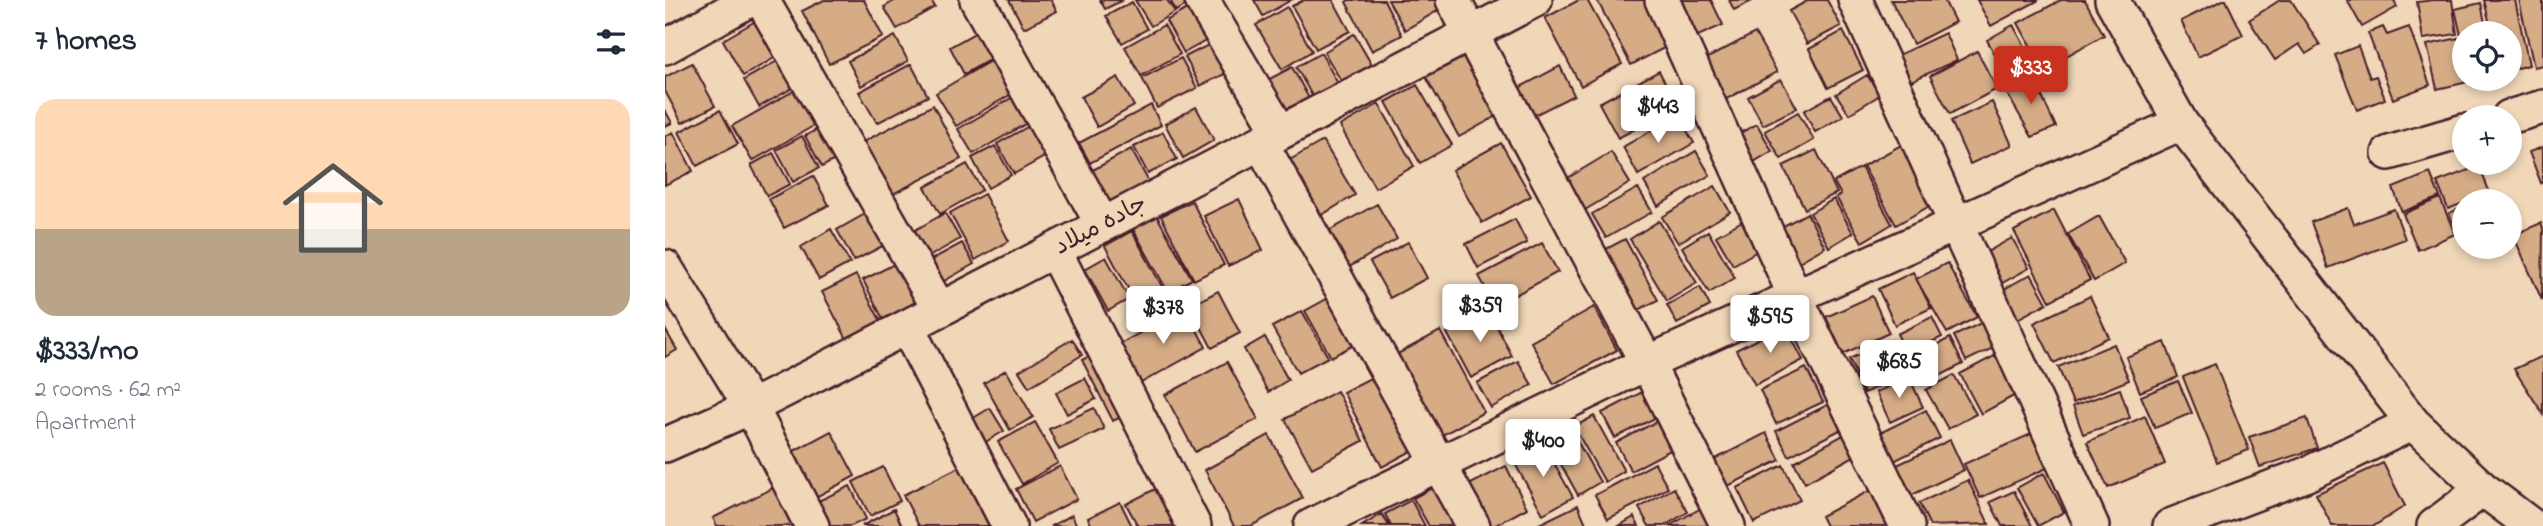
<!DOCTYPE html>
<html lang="en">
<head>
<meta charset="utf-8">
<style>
	body { margin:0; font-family:"Indie Flower","Playpen Sans Arabic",sans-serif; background:#f2f2f3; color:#1f2937; height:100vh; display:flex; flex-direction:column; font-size:26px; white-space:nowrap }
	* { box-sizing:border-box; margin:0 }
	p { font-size:23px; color:#747a83 }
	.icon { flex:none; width:38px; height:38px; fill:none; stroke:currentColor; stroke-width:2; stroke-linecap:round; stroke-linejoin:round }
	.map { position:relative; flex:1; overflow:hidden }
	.side { display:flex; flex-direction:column; background:#fff; width:665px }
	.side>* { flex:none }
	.buttons { position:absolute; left:1787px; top:21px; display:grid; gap:14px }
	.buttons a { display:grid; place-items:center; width:70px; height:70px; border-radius:50%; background:#fff; box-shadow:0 4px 10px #0003; font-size:35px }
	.price { position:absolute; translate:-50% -60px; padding:0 16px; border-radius:7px; background:#fff; color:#222; font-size:23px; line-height:46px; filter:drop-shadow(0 2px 4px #0008) }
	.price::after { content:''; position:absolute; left:50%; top:42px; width:21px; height:16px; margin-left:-10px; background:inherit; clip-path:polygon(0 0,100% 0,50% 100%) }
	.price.active { background:#c8321e; color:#fff }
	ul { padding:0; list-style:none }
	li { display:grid; align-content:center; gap:14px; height:371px; padding:0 35px }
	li+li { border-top:2px solid #e0e1e3 }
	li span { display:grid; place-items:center; height:217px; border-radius:21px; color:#555 }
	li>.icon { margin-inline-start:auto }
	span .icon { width:126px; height:126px; fill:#fffc; stroke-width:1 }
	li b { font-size:30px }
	h2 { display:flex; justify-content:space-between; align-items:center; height:84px; padding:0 35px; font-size:30px }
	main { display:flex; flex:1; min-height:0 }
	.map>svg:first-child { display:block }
	.building { fill:#d5ac86; stroke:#4a1f2b; stroke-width:2 }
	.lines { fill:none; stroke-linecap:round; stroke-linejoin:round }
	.minor-casing { stroke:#4a1f2b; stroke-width:38 }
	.minor { stroke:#f0d7b8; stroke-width:33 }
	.labels { text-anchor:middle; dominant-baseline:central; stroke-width:6; stroke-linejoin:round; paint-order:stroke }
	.street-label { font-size:24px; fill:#4a1f2b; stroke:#f0d7b8 }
</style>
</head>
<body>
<main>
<section class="side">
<h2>7 homes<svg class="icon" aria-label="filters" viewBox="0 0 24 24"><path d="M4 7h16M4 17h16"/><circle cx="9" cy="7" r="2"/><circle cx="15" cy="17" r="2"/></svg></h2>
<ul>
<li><span style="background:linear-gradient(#ffd9b3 60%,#b9a48a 0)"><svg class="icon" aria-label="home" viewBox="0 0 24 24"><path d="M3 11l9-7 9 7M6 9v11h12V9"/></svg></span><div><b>$333/mo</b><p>2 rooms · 62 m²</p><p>Apartment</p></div></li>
</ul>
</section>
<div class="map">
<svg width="1878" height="526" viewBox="0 0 1878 526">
	<rect width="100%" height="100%" fill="#f0d7b8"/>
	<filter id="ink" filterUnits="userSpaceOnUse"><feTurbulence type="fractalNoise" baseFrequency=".0143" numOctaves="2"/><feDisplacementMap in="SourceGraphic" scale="14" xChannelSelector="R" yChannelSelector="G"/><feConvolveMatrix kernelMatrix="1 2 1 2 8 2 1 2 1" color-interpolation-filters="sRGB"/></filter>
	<g filter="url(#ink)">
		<path class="building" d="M159,0H199L218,37L164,64L137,11Z
			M231,0H266L270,7L232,29L219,7Z
			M344,0H386L392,11L359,28Z
			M435,0H458L440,9Z
			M470,0H502L510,12L486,26Z
			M505,0H529V1L511,11Z
			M589,0H626L598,16Z
			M639,0H668L685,31L651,49L627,6Z
			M684,0H719L737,35L707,51L681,2Z
			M723,0H773L777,8L740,30Z
			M914,0H922L957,64L916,86L880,18Z
			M932,0H979L1003,46L966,65Z
			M1008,0H1046L1058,25L1026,39Z
			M1064,0H1089L1069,10Z
			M1144,0H1162L1176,26L1142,44L1124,11Z
			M1226,0H1279L1290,22L1248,44Z
			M1312,0H1374L1326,26Z
			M1396,0H1420L1439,35L1378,69L1353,23Z
			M1558,0H1561L1578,35L1533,57L1516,21Z
			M1615,0H1626L1655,45L1641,54L1634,44L1610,60L1584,20Z
			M1682,0H1729L1732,7L1697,27Z
			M1768,0H1787L1792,34L1758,39L1752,2Z
			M1819,0H1850L1864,65L1844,70V33H1827Z
			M1854,0H1878V65L1869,67Z
			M467,2L482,29L457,43L441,16Z
			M1816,3L1822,33H1799V49L1790,9Z
			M526,7L544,39L519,53L501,21Z
			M622,7L647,51L617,69L591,25Z
			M99,16L120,52L78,76L58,40Z
			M499,25L515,54L476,76L460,47Z
			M1348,25L1371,66L1345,81L1322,40Z
			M1718,27L1722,35L1744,27L1765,85L1728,99L1703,33Z
			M317,29L331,56L299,74L285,47Z
			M1178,31L1198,70L1163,88L1144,49Z
			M1090,33L1112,72L1056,102L1035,62Z
			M1280,33L1292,60L1242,83L1229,57Z
			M689,34L708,67L678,84L659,52Z
			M230,36L243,61L196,86L183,61Z
			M1793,38L1799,64V79H1802L1803,82L1772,89L1762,45Z
			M547,43L562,73L535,86L520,57Z
			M1693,46L1705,78L1711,76L1720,99L1692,110L1670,55Z
			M1312,51L1332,89L1285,114L1265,76Z
			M656,53L676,89L651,103L631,67Z
			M804,53L837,113L794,137L761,77Z
			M121,56L136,83L94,107L79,80Z
			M332,57L352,91L291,126L271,93Z
			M516,58L532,88L492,108L477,78Z
			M27,63L50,106L17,123L0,91V77Z
			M246,64L263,96L212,123L194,92Z
			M895,66L909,95L860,120L846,92Z
			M627,67L647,104L619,119L599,82Z
			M994,71L1013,107L953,138L934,103Z
			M1202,75L1215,95L1184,114L1171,94Z
			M1367,75L1391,127L1367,137L1340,90Z
			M453,77L469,106L432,127L416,97Z
			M1116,79L1132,108L1098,125L1083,97Z
			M752,85L787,145L755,163L721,102Z
			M132,89L152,124L87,161L67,126Z
			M355,93L369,119L308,154L293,129Z
			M1166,96L1178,116L1150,132L1139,111Z
			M1327,102L1347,145L1305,164L1286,121Z
			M714,104L749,166L710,188L675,126Z
			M268,105L296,159L226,195L198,142Z
			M486,105L496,125L425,163L414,143Z
			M531,107L549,140L518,158L500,124Z
			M0,110L7,123L0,126Z
			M55,110L73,144L32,166L14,132Z
			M1133,112L1149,140L1116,159L1100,131Z
			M1013,115L1029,143L973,175L958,147Z
			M371,122L388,152L349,174L332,144Z
			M1092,124L1107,151L1087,163L1071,135Z
			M160,125L177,156L157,167L140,136Z
			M8,132L28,171L0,185V136Z
			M498,132L512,159L483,174L469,147Z
			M137,136L154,168L128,182L111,150Z
			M658,141L690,195L655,216L623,161Z
			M836,143L866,196L817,223L787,170Z
			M1236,145L1268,204L1231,225L1198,166Z
			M330,146L346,175L323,188L307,158Z
			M1878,147V182L1876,183L1864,152Z
			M466,149L485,184L445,205L426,171Z
			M1151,150L1172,193L1140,209L1118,166Z
			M1031,151L1045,175L993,206L979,182Z
			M946,152L965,183L915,213L896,182Z
			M108,153L125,184L102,196L86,165Z
			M302,164L317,190L275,214L260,187Z
			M1814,166L1825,193L1783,209L1772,182Z
			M1196,167L1227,224L1197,242L1171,197L1176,195L1169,182Z
			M1765,173L1775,197L1737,212L1728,188Z
			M148,176L164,205L119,228L104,199Z
			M1050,186L1065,212L1013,243L997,217Z
			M973,188L987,212L941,238L927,214Z
			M319,194L344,241L310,260L285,213Z
			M1827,196L1829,201H1813Z
			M1775,198L1790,234L1753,250L1738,214Z
			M574,199L598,250L563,266L539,216Z
			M1169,199L1188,233L1164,247L1145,213Z
			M527,201L559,265L529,280L496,216Z
			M712,204L732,239L684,267L664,231Z
			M1799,207V236L1794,238L1784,213Z
			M1683,208L1689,224L1729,209L1740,239L1663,268L1646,222Z
			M207,210L225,242L189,261L172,230Z
			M1389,210L1425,280L1385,301L1349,231Z
			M280,213L295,239L260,259L245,233Z
			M1142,213L1160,247L1132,263L1113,229Z
			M492,216L527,279L503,292L468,229Z
			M1434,216L1460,263L1429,281L1403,234Z
			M850,219L862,243L813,268L801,244Z
			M994,221L1032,283L1002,301L965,239Z
			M1077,221L1094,250L1068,265L1051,236Z
			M1876,223L1878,229L1877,300L1848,235Z
			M166,229L185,263L154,280L136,247Z
			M467,231L500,292L473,307L440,246Z
			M1043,231L1070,278L1044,293L1017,247Z
			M1347,238L1364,268L1332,286L1315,256Z
			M960,239L993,300L962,316L930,255Z
			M743,242L762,278L725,298L705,262Z
			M297,243L309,264L274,284L262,262Z
			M877,243L893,272L830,306L814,276Z
			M441,257L464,299L443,311L420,269Z
			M237,260L260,305L221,325L198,280Z
			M1282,263L1312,317L1282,333L1251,279Z
			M1248,272L1266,308L1230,325L1213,289Z
			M1366,274L1382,303L1349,321L1334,292Z
			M191,275L219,327L185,345L157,292Z
			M1035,287L1045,306L1012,324L1002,305Z
			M553,291L575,333L547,348L525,306Z
			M667,296L693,343L666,357L640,311Z
			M1207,296L1224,333L1178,354L1161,317Z
			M1425,296L1444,337L1389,363L1369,323Z
			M929,307L952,350L889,384L866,342Z
			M520,308L541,347L476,383L455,344Z
			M637,311L663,357L633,373L607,327Z
			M824,311L847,356L806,378L782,333Z
			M1267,317L1277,337L1242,354L1232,334Z
			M1320,321L1332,346L1301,361L1289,336Z
			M1120,325L1138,360L1090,385L1071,350Z
			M0,329L12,350L0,357Z
			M775,331L819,412L772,438L727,357Z
			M600,337L623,380L603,392L579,349Z
			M1285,338L1298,364L1257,385L1244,359Z
			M407,339L417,355L364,387L354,371Z
			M1227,340L1242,374L1199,393L1184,359Z
			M1500,342L1513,377L1475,392L1461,357Z
			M1449,344L1464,380L1408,403L1393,367Z
			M432,352L464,413L448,421L417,360Z
			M1335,353L1356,392L1316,414L1295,374Z
			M1878,356V414L1849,369Z
			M853,361L867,385L826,408L812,383Z
			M562,362L593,419L530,452L500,395Z
			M1550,364L1584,450L1552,462L1518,377Z
			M1141,368L1158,402L1111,424L1095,390Z
			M341,370L368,417L345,430L319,383Z
			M713,374L752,448L717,467L678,392Z
			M1289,375L1311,414L1283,429L1261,390Z
			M1244,377L1258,407L1225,422L1211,392Z
			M420,378L431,399L402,414L391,393Z
			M1513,381L1527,413L1490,428L1476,396Z
			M983,389L996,415L950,438L937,413Z
			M1455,389L1465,418L1418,434L1408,406Z
			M672,391L698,441L647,468L620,419Z
			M1166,403L1179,428L1124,456L1111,431Z
			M325,408L339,431L314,446L300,423Z
			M429,408L439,429L394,450L384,429Z
			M1261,410L1275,438L1229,461L1215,433Z
			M929,416L959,471L940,482L909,427Z
			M1480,416L1500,464L1443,488L1422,442Z
			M998,418L1013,446L966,471L951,443Z
			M1642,418L1652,448L1595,467L1584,437Z
			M370,422L393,463L357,484L333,442Z
			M905,428L935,482L913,495L883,441Z
			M166,431L190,476L151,497L127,452Z
			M1101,433L1115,460L1057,489L1043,463Z
			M1180,434L1191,455L1140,483L1129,462Z
			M1366,434L1382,468L1315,498L1299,464Z
			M604,435L638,498L586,526H569L540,470Z
			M1285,440L1299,470L1245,496L1230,466Z
			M879,445L908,497L878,514L849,462Z
			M990,463L1003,488L943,519L930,495Z
			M1718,463L1740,506L1709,526H1667L1651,494Z
			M1118,465L1135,500L1089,523L1072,488Z
			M395,466L412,499L368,522L351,489Z
			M841,466L862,508L829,526H820L800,487Z
			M218,467L235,501L205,516L188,482Z
			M294,467L324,526H254L238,495Z
			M1379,473L1399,512L1373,526L1352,488Z
			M1303,480L1324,524L1265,526L1254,503Z
			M498,485L519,526H473L461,504Z
			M185,486L201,519L186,526H159L149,503Z
			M769,487L791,526H764L748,498Z
			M108,488L127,526H52L48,518Z
			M1009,488L1023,512L999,526H984L974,508Z
			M1206,490L1224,526H1161L1156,516Z
			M1349,491L1367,526H1337L1325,502Z
			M746,500L760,526H726L720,514Z
			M455,502L467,526H427L423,518Z
			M913,505L922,526H870Z
			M1038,507L1048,526H1004Z
			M229,509L237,526H197Z
			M717,514L724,526H697Z
			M407,515L412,526H386Z
			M969,517L974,526H954Z"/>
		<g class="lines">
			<defs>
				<path id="minor" d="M97,0L275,310
					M312,0L438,225
					M537,0L615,132
					M788,0L982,363L1063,526
					M997,0L1130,296L1242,526
					M1190,0L1427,526
					M1447,0L1516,123L1748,423L1818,489L1867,526
					M0,47L84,0
					M1844,117L1878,107
					M596,143L808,526
					M1724,153L1799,131
					M389,250L529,526
					M0,267L86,407L147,526
					M242,327L344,526
					M0,445L86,407L149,375L870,0
					M646,526L982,363L1516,123
					M1505,526L1642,474L1748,423
					M1769,526L1818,489"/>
			</defs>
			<use href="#minor" class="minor-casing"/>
			<use href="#minor" class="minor"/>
		</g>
	</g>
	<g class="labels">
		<g class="street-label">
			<text transform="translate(436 226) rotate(-28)">جاده میلاد</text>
		</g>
	</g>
</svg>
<div class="buttons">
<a><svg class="icon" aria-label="locate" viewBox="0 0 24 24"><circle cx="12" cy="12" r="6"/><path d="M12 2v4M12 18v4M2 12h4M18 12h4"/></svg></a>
<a>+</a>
<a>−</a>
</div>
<b class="price active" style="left:1366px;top:106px">$333</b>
<b class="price" style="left:993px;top:145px">$443</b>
<b class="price" style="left:815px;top:344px">$359</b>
<b class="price" style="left:498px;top:346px">$378</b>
<b class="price" style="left:1105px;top:355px">$595</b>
<b class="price" style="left:1234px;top:400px">$685</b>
<b class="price" style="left:878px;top:479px">$400</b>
</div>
</main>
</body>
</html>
